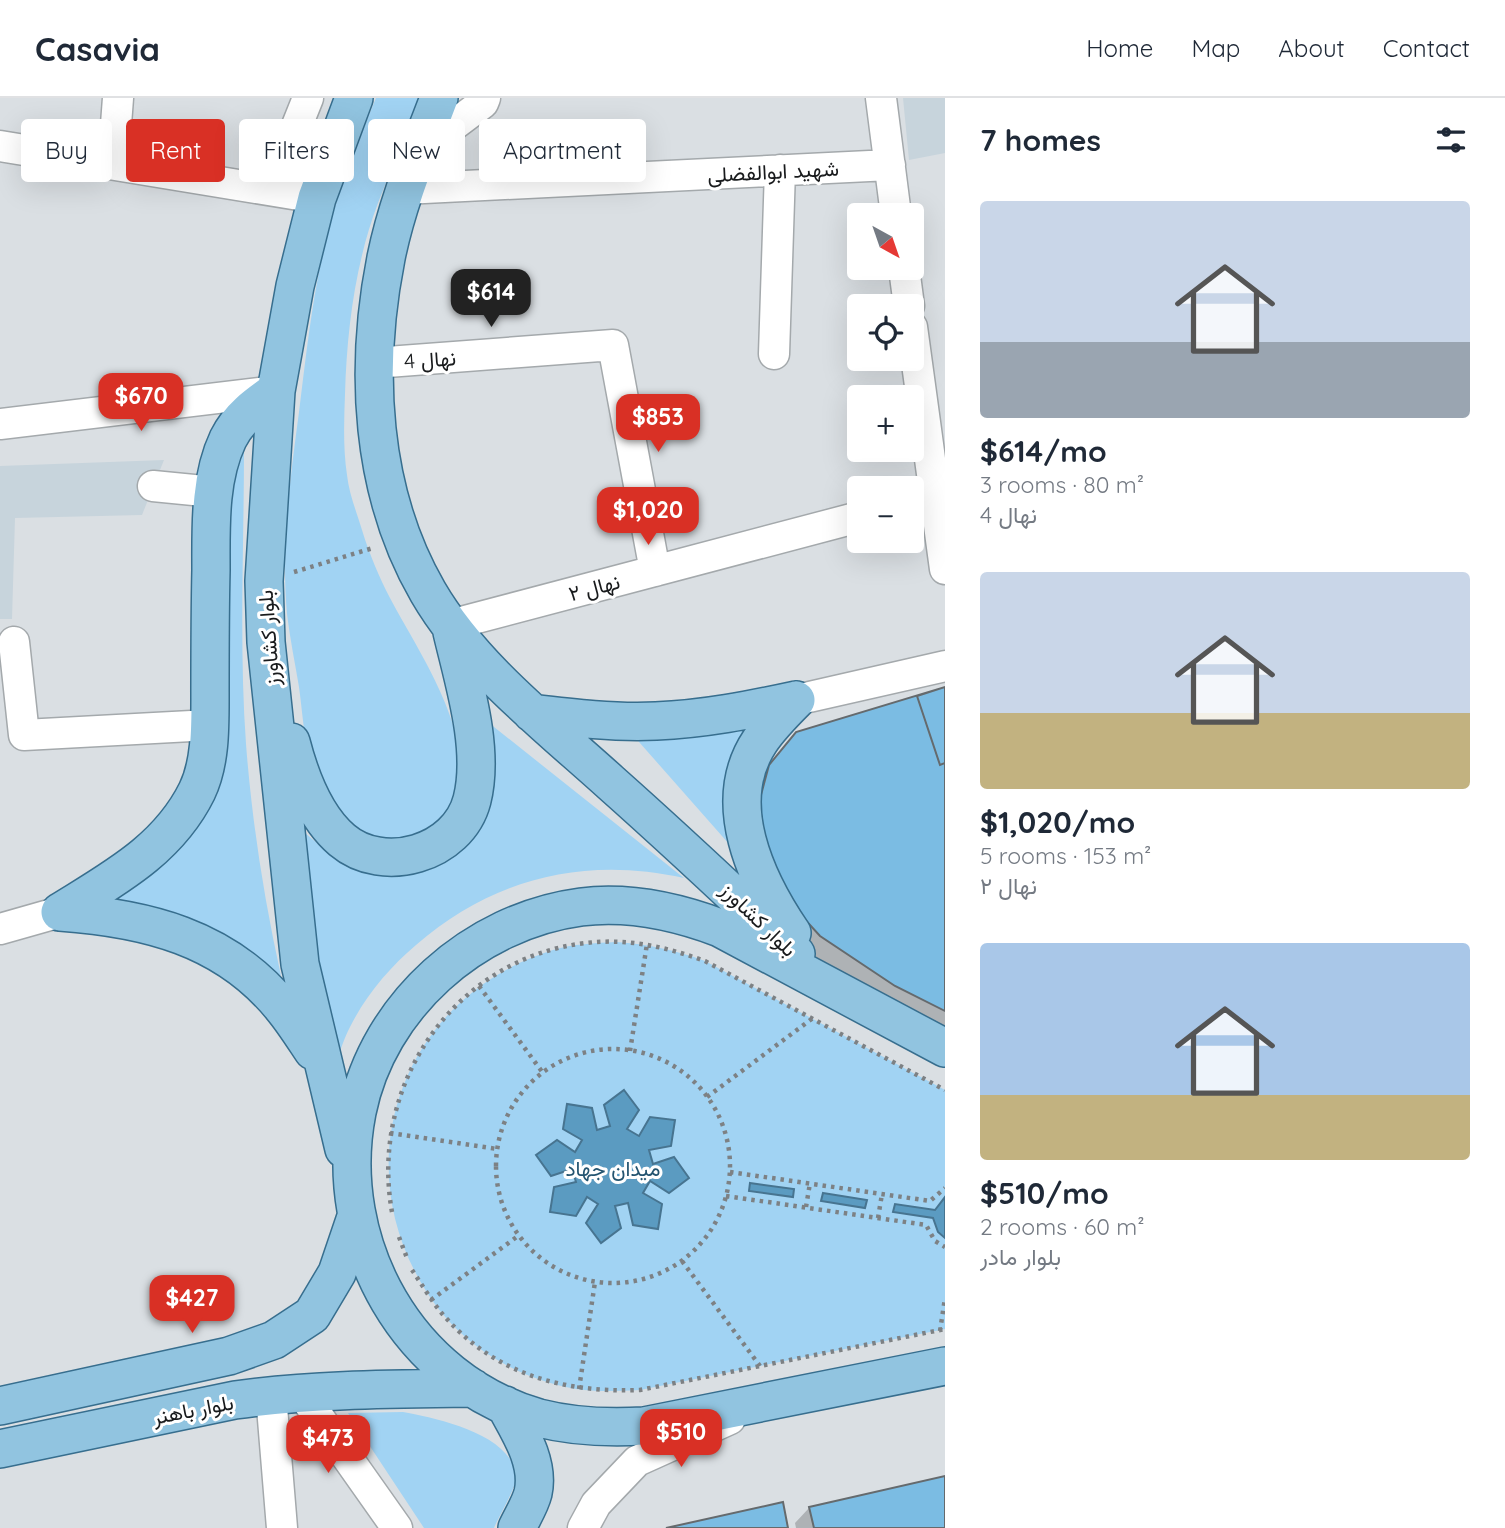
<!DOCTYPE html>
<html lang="en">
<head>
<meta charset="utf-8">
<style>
	body { margin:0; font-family:Quicksand,Vazirmatn,sans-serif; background:#f2f2f3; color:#1f2937; height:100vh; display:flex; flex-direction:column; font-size:26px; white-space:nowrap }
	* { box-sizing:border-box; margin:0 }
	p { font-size:23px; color:#747a83 }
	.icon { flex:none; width:38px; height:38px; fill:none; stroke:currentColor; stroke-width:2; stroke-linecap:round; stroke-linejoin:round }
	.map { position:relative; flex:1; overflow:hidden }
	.sheet { display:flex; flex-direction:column; background:#fff; width:560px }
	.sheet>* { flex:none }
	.hud { position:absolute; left:21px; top:21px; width:665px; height:63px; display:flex; gap:14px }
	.needle { width:46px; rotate:140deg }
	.fabs { position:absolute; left:847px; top:105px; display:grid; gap:14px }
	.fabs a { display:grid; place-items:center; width:77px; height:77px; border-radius:7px; background:#fff; box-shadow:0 7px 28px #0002; font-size:35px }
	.price { position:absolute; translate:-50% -60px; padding:0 16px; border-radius:14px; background:#d93025; color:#fff; font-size:23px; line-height:46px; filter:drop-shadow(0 2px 4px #0008) }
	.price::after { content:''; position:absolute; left:50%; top:42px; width:21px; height:16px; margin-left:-10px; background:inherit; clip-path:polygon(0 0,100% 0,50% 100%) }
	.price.on { background:#222; color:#fff }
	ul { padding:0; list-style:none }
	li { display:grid; align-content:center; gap:14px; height:371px; padding:0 35px }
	li span { display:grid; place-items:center; height:217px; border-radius:7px; color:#555 }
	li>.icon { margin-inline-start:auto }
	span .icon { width:126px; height:126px; fill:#fffc; stroke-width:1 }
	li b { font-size:30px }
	h2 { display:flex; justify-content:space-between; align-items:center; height:84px; padding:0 35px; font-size:30px }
	.tag { padding:0 24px; border-radius:7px; background:#fff; box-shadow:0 7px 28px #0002; font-size:24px; line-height:63px }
	.tag.on { background:#d93025; color:#fff }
	header { display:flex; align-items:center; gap:42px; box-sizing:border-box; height:98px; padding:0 35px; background:#fff; border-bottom:2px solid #e0e1e3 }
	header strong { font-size:33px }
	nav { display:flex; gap:38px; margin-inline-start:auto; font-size:24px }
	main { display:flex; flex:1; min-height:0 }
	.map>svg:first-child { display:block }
	.built { fill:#c7d4dc }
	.green { fill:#a1d3f3 }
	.water { fill:#5b9bc1; stroke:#477490; stroke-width:2 }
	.shadow { fill:#0003 }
	.building { fill:#7bbce3; stroke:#656a6d; stroke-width:2 }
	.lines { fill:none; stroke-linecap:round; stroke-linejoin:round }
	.minor-casing { stroke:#a4a9ac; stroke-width:33 }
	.major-casing { stroke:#376e8e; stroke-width:40 }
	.path { stroke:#7d8184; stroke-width:4.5; stroke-dasharray:3.5 5; stroke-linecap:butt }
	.minor { stroke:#fff; stroke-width:30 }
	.major { stroke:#91c4e0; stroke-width:37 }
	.labels { text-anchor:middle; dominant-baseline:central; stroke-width:6; stroke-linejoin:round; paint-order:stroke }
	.street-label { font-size:21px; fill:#181a1c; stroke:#fff }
	.park-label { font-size:21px; fill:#235470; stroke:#fff }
</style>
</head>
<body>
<header>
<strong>Casavia</strong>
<nav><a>Home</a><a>Map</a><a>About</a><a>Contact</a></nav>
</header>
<main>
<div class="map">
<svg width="945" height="1430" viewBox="0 0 945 1430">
	<rect width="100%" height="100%" fill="#dadfe3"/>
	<path class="built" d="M903,0H945V55L909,62Z
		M164,362L142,417L15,420L12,521H0V368Z"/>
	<path class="green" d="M376,0H422C407,35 391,70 378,105C355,166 347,231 345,296C344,323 343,351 347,377C349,396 357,415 362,432C369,455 379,479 390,500C420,558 508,679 427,731C395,751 355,743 335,711C329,702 322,694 317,684C305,659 303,617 299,589C295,565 290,541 287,516C281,449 290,381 299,314C306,258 312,201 325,146C337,95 356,48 376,0Z
		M244,351C244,449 239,548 246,646C252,724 264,801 281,878L229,842L102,804L186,737L226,427L233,387Z
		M484,621L684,780C584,758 494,780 416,847C390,869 366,897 350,929C344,940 341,952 336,963L296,727C319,747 342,768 372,776C416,787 470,759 486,717C496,688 487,651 484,621Z
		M759,622L737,755L632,636Z
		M616,844C648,846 675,852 705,863L945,992V1231L640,1292C619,1293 597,1294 576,1291C515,1280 459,1246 426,1193C343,1061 404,898 553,852C573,846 595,845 616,844Z
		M403,1314C435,1320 509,1335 516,1376C518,1388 499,1417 494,1430H424L348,1315Z"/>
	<path class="water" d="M624,992L639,1012L627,1031L639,1038L650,1019L675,1022L671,1048L649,1052L653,1066L674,1059L689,1080L669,1095L650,1083L643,1095L662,1106L658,1131L633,1127L628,1105L615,1108L621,1130L601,1145L586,1125L598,1106L587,1099L576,1118L550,1114L554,1089L576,1084L572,1071L551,1078L536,1057L557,1042L575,1054L582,1042L563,1031L567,1006L592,1010L597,1032L610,1028L604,1007Z
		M750,1085L794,1091L793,1099L749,1093Z
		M823,1095L867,1102L865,1110L821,1103Z
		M945,1099V1140L938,1134L933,1120L893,1114L895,1106L935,1112Z"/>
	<path class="shadow" d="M945,591V935L880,902L806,853L755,683L797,636Z
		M945,1380V1430H796L795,1425L809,1410Z"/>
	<path class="building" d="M945,589V913L895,888L820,838L778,792L757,744L758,708L769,667L796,634Z
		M945,589V665L940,667L917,598Z
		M945,1378V1430H814L809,1409Z
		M783,1404L788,1430H666Z"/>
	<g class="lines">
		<defs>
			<path id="minor" d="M881,0L896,117
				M0,48L317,100L296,30L308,0
				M418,54L483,5L485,0
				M113,66L118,0
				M404,91L890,67
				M904,170L909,208
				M912,229L945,471
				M774,256L780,72
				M374,265L613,247L655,473
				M0,326L276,293
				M153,388L214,394
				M450,527L859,419
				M14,544L24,637L210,627
				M796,602L945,568
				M0,831L60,814
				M301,1294L397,1430
				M271,1297L282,1430
				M583,1430L596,1406L637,1363L730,1321"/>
			<path id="major" d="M439,0C419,53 397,105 386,160C364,271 370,394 428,494C471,568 547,627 610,684C673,740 735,798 796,856
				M532,615C573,620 615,625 656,623C704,621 750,612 796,602
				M291,644C300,679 314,718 342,742C383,777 458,756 472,702C485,651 464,585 452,534
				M60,814C113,781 168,752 197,693C211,664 210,627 210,594C210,554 210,513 211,472C211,429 209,381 228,341C239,319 256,307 276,293
				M60,814C145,820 225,839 282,909C293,922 303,938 313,953
				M792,835C756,782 719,704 760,643C770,628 783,615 796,602
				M945,950L720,830C675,813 629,803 581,809C474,823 378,908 357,1014C331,1146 408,1283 539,1320C574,1329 609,1330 644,1328L945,1268
				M344,1051L300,866L266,544L264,483L276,293L295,188L317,100L354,0
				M505,1307C519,1333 540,1364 533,1395C530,1407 522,1419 517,1430
				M0,1308L229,1258L274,1242L312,1217L337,1175L356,1119
				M0,1351L235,1302C314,1291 394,1291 473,1290"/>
		</defs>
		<use href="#minor" class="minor-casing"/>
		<use href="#major" class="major-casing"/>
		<path class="path" d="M294,474L373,450
			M479,888L543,975
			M496 1068a117 117 0 1 1 234 0a117 117 0 1 1-234 0Z
			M630,953L647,846
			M707,999L813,920
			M390,1035L497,1051
			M730,1074L930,1103L945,1090
			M726,1098L926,1127L935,1143L945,1149
			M806,1109L810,1085
			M392,1114C369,987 454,860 586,845C628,840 666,849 705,863L945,992
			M878,1120L882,1096
			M399,1139L407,1160
			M682,1163L760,1268
			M412,1172C423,1188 433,1206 446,1220C497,1277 565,1295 640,1292L945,1231
			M431,1202L518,1138
			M940,1233L945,1200
			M579,1291L595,1184"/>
		<use href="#minor" class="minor"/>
		<use href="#major" class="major"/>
	</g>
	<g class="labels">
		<g class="street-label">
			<text transform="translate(773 73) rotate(-3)">شهید ابوالفضلی</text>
			<text transform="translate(430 261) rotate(-4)">نهال 4</text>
			<text transform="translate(594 489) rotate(-15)">نهال ۲</text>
			<text transform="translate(268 540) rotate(-94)">بلوار کشاورز</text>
			<text transform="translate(759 821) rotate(44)">بلوار کشاورز</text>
			<text transform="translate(193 1311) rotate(-11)">بلوار باهنر</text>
		</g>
		<g class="park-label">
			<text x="613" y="1070">میدان جهاد</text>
		</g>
	</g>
</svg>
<div class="fabs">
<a><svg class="needle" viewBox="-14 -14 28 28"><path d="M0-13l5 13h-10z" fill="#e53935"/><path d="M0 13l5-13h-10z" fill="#747a83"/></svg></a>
<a><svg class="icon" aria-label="locate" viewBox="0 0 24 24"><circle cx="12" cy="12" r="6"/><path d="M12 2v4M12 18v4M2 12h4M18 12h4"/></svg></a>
<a>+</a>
<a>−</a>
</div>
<b class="price on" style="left:491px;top:231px">$614</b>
<b class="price" style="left:141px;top:335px">$670</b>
<b class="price" style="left:658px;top:356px">$853</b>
<b class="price" style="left:648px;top:449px">$1,020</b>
<b class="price" style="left:192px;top:1237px">$427</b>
<b class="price" style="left:681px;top:1371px">$510</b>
<b class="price" style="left:328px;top:1377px">$473</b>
<div class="hud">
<a class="tag">Buy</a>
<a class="tag on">Rent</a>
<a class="tag">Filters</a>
<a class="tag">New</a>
<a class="tag">Apartment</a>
</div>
</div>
<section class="sheet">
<h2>7 homes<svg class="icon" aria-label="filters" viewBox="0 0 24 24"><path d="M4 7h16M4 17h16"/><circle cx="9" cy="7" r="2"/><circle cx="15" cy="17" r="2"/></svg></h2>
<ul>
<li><span style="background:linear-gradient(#c9d6e8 65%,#9aa5b1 0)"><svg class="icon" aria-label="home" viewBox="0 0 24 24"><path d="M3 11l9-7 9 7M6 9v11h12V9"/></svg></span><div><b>$614/mo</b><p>3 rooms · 80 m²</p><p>نهال 4</p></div></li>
<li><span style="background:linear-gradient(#c9d6e8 65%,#c2b280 0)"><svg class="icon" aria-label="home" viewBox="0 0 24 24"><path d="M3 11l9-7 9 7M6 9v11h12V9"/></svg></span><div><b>$1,020/mo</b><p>5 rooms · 153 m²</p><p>نهال ۲</p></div></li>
<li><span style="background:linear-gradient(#a9c7e8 70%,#c2b280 0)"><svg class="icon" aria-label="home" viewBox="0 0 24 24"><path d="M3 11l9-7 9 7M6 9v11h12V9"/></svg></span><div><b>$510/mo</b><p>2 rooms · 60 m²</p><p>بلوار مادر</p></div></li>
</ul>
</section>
</main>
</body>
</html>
